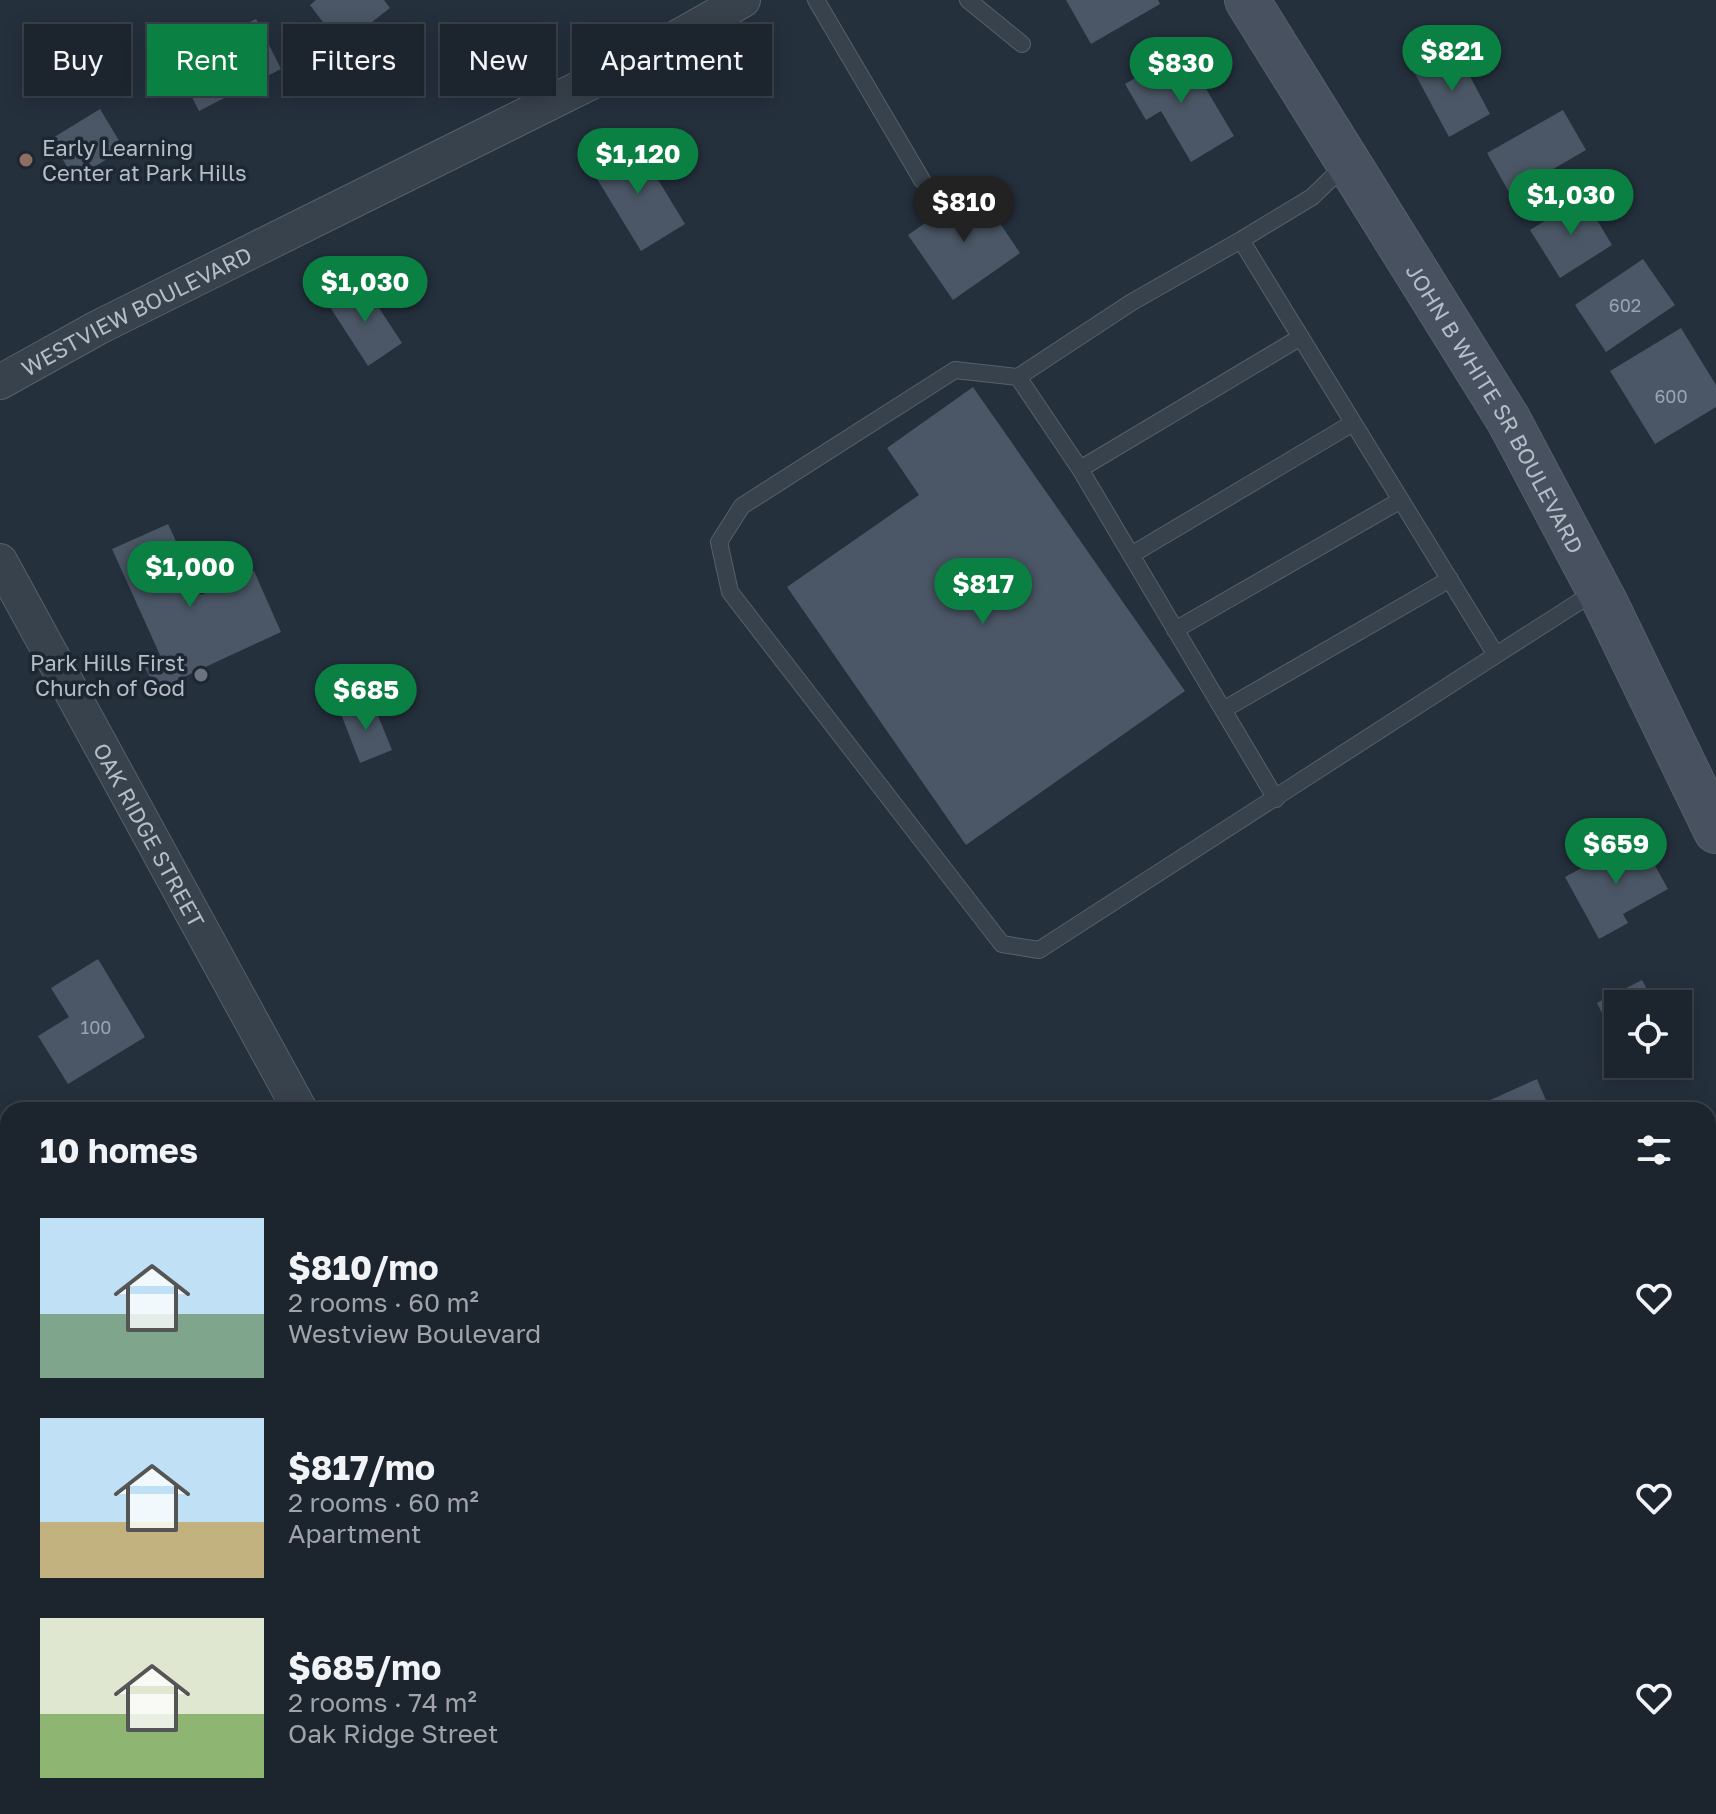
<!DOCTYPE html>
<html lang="en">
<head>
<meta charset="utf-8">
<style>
	body { margin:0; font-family:"Golos Text",sans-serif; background:#29303a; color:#f1f3f6; height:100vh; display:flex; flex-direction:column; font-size:30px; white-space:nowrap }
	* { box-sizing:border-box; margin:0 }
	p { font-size:26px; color:#a0a4aa }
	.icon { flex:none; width:44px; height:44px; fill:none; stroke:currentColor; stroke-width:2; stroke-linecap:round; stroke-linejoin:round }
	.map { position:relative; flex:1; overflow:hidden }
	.sheet { position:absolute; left:0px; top:1102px; width:1716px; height:712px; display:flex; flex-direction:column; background:#1c242e; border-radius:24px 24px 0 0; box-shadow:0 4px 20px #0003,0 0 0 2px #3a414a }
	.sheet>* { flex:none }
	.hud { position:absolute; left:24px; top:24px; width:800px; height:72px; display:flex; gap:16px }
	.fabs { position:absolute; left:1604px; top:990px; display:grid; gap:16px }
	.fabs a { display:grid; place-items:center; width:88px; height:88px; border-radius:0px; background:#1c242e; box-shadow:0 4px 20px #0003,0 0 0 2px #3a414a; font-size:40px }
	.price { position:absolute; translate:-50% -68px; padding:0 18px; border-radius:28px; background:#0b8043; color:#fff; font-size:26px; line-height:52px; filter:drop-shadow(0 2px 4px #0008) }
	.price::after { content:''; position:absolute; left:50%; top:48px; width:24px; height:18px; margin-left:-12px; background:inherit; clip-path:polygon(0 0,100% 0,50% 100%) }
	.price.selected { background:#222; color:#fff }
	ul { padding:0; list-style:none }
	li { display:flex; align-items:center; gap:24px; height:200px; padding:0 40px }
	li span { display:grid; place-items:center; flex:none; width:224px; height:160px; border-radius:0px; color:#555 }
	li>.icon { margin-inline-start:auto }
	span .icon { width:96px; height:96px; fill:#fffc; stroke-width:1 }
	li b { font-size:34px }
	h2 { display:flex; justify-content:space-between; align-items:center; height:96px; padding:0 40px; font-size:34px }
	.pill { padding:0 28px; border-radius:0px; background:#1c242e; box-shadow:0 4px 20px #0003,0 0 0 2px #3a414a; font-size:28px; line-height:72px }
	.pill.selected { background:#0b8043; color:#fff }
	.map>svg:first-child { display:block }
	.building { fill:#4b5766 }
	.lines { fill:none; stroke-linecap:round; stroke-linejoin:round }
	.lane-casing { stroke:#56606b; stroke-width:18 }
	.street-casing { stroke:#56606b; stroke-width:36 }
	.secondary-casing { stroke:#56606b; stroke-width:46 }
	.lane { stroke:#38424d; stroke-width:16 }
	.street { stroke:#38424d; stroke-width:34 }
	.secondary { stroke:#475160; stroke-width:44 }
	.education-dot { fill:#8d6e63; stroke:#1d2732; stroke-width:3 }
	.worship-dot { fill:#6b7280; stroke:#1d2732; stroke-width:3 }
	.labels { text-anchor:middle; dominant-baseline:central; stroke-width:7; stroke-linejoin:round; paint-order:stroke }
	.number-label { font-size:18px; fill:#9aa4b0 }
	.poi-label { font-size:22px; fill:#b4bdc8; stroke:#1d2732; text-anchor:start }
	.street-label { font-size:22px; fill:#b4bdc8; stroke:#1d2732 }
</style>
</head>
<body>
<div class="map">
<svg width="1716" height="1814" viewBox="0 0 1716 1814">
	<rect width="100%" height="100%" fill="#25303d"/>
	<path class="building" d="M316,0H384L390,8L341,46L310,5Z
		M1066,0H1158L1160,4L1091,44Z
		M256,19L281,69L199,111L174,61Z
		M1183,50L1234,136L1191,162L1161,111L1146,120L1125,84Z
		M1456,50L1490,114L1449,137L1414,72Z
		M100,109L124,149L74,179L51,139Z
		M1563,110L1586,150L1510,194L1487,153Z
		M635,142L685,224L641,251L591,169Z
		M976,188L1020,253L953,300L908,235Z
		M1583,197L1612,245L1560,278L1530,230Z
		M1643,259L1675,305L1606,352L1575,305Z
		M362,282L402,343L368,366L328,304Z
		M1681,328L1716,385V407L1655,444L1610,371Z
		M973,387L1185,691L966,845L787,587L919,495L887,448Z
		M168,524L201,595L254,571L281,632L156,690L143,663L160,655L112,549Z
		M372,701L392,750L360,763L341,714Z
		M1639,837L1668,889L1623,914L1628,923L1599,939L1565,877Z
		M98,959L145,1037L68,1084L38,1036L69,1017L51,988Z
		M1642,980L1655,1004H1618V1045L1597,1003Z
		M1537,1079L1550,1110H1468Z
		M282,1806H338V1807L315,1814H285Z
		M955,1806H990L975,1814H960Z"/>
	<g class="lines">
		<defs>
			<path id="lane" d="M816,0L922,180
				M968,0L1022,44
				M1347,163L1312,197L1241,240L1496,655L1596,591
				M1241,240L1132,302L1018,377L955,370L742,506L719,542L730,592L1002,944L1039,950L1496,655
				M1018,377L1080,469L1276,799
				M1080,469L1301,337
				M1131,555L1353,423
				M1175,630L1401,500
				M1223,710L1450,579"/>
			<g id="street">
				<path id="s1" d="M0,382L99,327L648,54L743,0"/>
				<path id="s2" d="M0,561L300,1110"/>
				<path d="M1708,1302L1716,1297"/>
				<path d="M0,1583L8,1588"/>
				<path d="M154,1806L156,1814"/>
				<path d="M733,1814L748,1806"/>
			</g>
			<g id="secondary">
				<path id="s3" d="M1247,0L1508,419L1606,604L1716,831"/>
			</g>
		</defs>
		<use href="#lane" class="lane-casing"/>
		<use href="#street" class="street-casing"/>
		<use href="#secondary" class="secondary-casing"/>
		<use href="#lane" class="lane"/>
		<use href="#street" class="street"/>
		<use href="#secondary" class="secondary"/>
	</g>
	<circle class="education-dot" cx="26" cy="160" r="8"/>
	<circle class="worship-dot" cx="201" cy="675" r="8"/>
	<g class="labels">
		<g class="number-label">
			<text x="1625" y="305">602</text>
			<text x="1671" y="396">600</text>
			<text x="96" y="1027">100</text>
		</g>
		<g class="poi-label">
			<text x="42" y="147">Early Learning<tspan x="42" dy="25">Center at Park Hills</tspan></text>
			<text x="185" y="662" text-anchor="end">Park Hills First<tspan x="185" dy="25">Church of God</tspan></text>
		</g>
		<g class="street-label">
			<text stroke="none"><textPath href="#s1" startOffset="154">WESTVIEW BOULEVARD</textPath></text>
			<text stroke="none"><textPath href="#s3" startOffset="478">JOHN B WHITE SR BOULEVARD</textPath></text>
			<text stroke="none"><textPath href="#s2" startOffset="312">OAK RIDGE STREET</textPath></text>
		</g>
	</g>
</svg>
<div class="fabs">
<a><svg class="icon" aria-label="locate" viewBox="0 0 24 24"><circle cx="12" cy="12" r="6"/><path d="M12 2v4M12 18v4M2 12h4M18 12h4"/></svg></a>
</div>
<b class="price" style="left:1452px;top:93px">$821</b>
<b class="price" style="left:1181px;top:105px">$830</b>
<b class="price" style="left:638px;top:196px">$1,120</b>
<b class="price" style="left:1571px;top:237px">$1,030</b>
<b class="price selected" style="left:964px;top:244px">$810</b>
<b class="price" style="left:365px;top:324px">$1,030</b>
<b class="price" style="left:190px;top:609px">$1,000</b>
<b class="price" style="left:983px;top:626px">$817</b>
<b class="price" style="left:366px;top:732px">$685</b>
<b class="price" style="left:1616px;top:886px">$659</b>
<div class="hud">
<a class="pill">Buy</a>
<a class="pill selected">Rent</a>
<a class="pill">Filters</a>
<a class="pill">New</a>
<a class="pill">Apartment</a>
</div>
<section class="sheet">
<h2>10 homes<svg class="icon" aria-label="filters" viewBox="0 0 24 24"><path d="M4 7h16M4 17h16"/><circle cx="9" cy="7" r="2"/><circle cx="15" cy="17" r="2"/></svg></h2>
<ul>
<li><span style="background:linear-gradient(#bfe0f5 60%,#7fa58c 0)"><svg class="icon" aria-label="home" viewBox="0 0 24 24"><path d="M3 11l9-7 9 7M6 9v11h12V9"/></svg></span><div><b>$810/mo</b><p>2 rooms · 60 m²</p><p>Westview Boulevard</p></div><svg class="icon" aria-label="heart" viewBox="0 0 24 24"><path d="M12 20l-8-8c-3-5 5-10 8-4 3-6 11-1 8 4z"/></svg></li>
<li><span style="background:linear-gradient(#bfe0f5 65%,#c2b280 0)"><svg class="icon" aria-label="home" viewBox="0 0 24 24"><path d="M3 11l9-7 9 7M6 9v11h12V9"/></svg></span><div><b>$817/mo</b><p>2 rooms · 60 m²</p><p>Apartment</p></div><svg class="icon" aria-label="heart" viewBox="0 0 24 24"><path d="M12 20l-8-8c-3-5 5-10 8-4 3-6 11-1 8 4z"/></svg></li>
<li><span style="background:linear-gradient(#dfe7d0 60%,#8fb573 0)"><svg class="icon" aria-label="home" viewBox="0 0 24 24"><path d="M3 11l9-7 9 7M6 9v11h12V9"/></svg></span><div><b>$685/mo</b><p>2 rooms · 74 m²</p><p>Oak Ridge Street</p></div><svg class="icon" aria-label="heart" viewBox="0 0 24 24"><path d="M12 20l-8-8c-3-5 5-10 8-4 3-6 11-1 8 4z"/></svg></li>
</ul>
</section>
</div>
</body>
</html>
